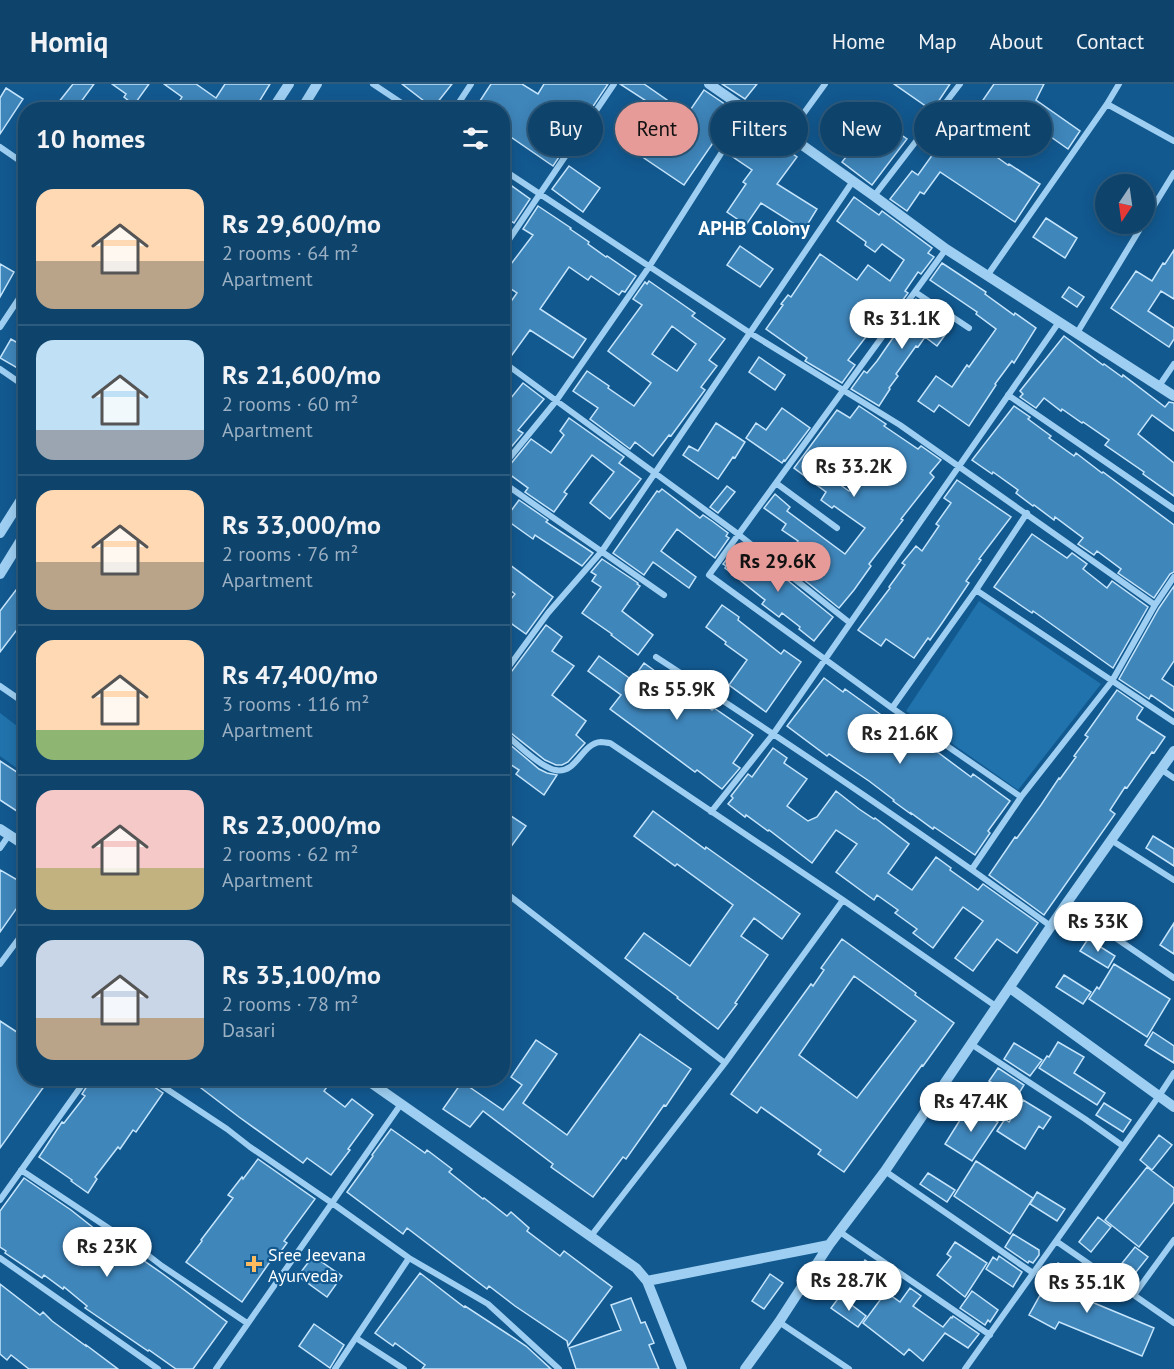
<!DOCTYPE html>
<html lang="en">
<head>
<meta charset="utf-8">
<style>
	body { margin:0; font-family:"PT Sans",sans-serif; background:#1c4e74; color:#f1f3f6; height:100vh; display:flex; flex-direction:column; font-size:22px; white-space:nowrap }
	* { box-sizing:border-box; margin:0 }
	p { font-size:20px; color:#9bb0c2 }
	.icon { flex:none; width:33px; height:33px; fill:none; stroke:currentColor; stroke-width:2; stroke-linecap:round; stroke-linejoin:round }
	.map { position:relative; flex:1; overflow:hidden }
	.side { position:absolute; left:18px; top:18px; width:492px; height:984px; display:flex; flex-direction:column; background:#0e436c; border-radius:24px; box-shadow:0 3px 15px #0003,0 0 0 2px #2e5c7f }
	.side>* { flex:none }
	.top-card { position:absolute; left:528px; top:18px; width:555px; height:54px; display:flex; gap:12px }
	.needle { width:39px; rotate:193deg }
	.fabs { position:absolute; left:1095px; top:90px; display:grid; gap:12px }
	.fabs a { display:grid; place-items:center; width:60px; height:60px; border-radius:50%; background:#0e436c; box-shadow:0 3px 15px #0003,0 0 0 2px #2e5c7f; font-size:30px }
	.price { position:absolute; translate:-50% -51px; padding:0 14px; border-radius:21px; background:#fff; color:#222; font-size:20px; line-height:39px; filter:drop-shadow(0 2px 3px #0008) }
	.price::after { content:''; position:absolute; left:50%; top:36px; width:18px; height:14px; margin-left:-9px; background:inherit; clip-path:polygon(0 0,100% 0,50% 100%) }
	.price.current { background:#e69b98; color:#111 }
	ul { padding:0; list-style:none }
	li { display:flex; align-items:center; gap:18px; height:150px; padding:0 18px }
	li+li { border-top:2px solid #2e5c7f }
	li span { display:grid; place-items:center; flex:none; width:168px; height:120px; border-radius:18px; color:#555 }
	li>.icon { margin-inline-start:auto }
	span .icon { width:72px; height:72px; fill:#fffc; stroke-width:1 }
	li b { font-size:26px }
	h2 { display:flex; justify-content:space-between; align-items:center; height:72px; padding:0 18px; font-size:26px }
	.chip { padding:0 21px; border-radius:27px; background:#0e436c; box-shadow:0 3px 15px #0003,0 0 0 2px #2e5c7f; font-size:21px; line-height:54px }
	.chip.current { background:#e69b98; color:#111 }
	header { display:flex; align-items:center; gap:36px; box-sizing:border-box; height:84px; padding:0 30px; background:#0e436c; border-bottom:2px solid #2e5c7f }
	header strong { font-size:28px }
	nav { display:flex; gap:33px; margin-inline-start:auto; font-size:21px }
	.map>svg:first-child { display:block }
	.green { fill:#2173ad }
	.building { fill:#3f86bb; stroke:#c5e5fd; stroke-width:1.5; fill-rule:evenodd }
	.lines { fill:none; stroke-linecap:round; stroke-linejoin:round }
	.minor { stroke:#9ecff2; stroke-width:6 }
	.tertiary { stroke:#9ecff2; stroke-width:10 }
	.poi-dot { fill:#ffbc5f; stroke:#125990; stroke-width:2 }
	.labels { text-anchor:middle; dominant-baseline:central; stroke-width:4.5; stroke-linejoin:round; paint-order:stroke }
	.poi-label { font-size:18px; fill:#fff; stroke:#125990; text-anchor:start }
	.neighbourhood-label { font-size:20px; font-weight:bold; fill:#fff; stroke:#125990 }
</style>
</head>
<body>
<header>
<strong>Homiq</strong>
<nav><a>Home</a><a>Map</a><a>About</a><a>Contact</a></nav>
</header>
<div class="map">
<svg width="1174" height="1285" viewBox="0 0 1174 1285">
	<rect width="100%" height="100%" fill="#125990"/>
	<path class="green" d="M979,517L1101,600L1018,706L906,627Z
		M0,629L25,648V690L0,672Z"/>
	<path class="building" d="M73,0H94L75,26H66L58,19Z
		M112,0H149L134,21L124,13L126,10Z
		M164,0H196L216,14L225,0H270L254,26H174L182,13Z
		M402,0H452L433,24Z
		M491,0H522L538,10L544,0H608L553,82L502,47V26H474Z
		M620,0H644L667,16L660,26Z
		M722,0H757L745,15Z
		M894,0H950L934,24L932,23L930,25Z
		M994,0H1044L1036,16L1080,47L1068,65L1024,34L1018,43L981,19Z
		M6,4L23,15L0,50V14Z
		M704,6L735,27L684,101L644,74L673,32L682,38Z
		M877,34L907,55L872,101L842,78L859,56L860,57Z
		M752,41L797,73L777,100L817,125L804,146L761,119L746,141L727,128L746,100L743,98L752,86L730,71Z
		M953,42L1008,81L1009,80L1040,100L1015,138L940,88L924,110L920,108L907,127L890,115L912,87L918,91Z
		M569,82L600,104L583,128L552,105Z
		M502,95L530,115L514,139L502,132Z
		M854,113L879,131L882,127L932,164L928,169L934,173L921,190L918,188L905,207L908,209L885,240L879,236L848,276L855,281L842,299L805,277L807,274L766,245L783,221L781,220L788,211L791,213L820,170L857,196L868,181L890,197L904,176L882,160L875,168L865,161L866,158L837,137Z
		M538,122L571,144L570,145L589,158L588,160L606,173L607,172L636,192L625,208L622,207L619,211L591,192L588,196L569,183L540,225L586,255L573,274L530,246L509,275L502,272V230L517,209L502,199V192L533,151L523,145Z
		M1046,134L1077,154L1065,174L1033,153Z
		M740,162L773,185L760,203L727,181Z
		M1174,166V215L1161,207L1148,227L1174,244V255L1169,263L1111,224L1136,187L1152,197L1163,179L1165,180Z
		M942,179L986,208L985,210L1014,231L1015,229L1036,244L1014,279L1012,277L995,300L996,301L969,342L939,321L934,328L918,317L936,292L952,303L967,281L969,283L996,245L976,230L977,228L930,196Z
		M0,180L14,188L0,213Z
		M649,197L695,229L692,232L725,255L709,276L717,282L701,303L705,306L671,352L669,351L653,372L635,358L630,365L590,335L598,324L573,307L587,287L609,302L608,304L634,322L651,299L608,267L642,221L633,215L645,198L647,200ZM672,242L696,260L677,287L652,270Z
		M1069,203L1084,213L1077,223L1062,213Z
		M916,215L953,240L937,262L925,253L918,263L916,262L896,290L898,292L889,304L890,305L879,322L851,305L864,287L867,289L877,277L897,248L893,246Z
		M26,245V289L0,274L11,255L16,258Z
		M1064,252L1103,281L1104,280L1122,293L1123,291L1165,323L1169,318L1174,319V347L1152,331L1138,350L1174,379V412L1143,390L1144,388L1105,361L1109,356L1083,338L1082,339L1062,325L1061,327L1044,314L1036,324L1020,313L1023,310L1020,307Z
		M759,273L785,291L775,306L749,288Z
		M523,299L544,315L518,346L523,349L502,374V325Z
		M859,322L886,340L884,342L918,365L921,362L941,376L930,389L934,393L901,435L903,436L869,480L871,482L854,506L839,524L782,478L798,457L782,446L786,440L764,424L775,410L790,423L787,427L845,470L865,444L834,422L832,424L821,416L826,408L794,384L837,326L850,334ZM842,373L861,387L860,388L862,389L849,407L828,392Z
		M1014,322L1030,333L1028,335L1051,352L1049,354L1074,372L1076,369L1102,389L1103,388L1174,441V488L1170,490L1154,514L1118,489L1121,485L1097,467L1094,471L1078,460L1083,454L1055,433L1054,436L1034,421L1033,422L1016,409L1018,406L993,388L992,390L972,376Z
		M782,324L810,344L785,377L784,376L782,379L746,354L756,339L766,346Z
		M569,334L624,373L619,379L641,395L610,435L590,419L614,388L592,371L564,408L567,410L554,428L525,408L528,404L505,387L531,355L551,369L564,351L560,347Z
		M716,339L745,358L735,374L733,373L718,395L683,371L689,362L698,367Z
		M957,396L1011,433L979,475L981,476L966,497L969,499L942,539L930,556L928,554L914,574L886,555L881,562L858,546L890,504L889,503L905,481L902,479L916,462L922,467L939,442L936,440L951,419L944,414Z
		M727,402L735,408L718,429L710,423Z
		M662,405L700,434L703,431L712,437L728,449L726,452L729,454L715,474L677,445L661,467L696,493L689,504L653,478L644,491L613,469L657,407L659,408Z
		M519,416L548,436L546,438L593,469L582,482L535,451L533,455L505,435Z
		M1032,450L1067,474L1072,469L1087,480L1083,485L1107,504L1112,497L1148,523L1113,584L1033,527L1032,529L994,503Z
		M738,461L775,488L776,487L833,533L814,557L799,545L800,543L782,529L779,533L762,520L765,516L725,484L726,482L723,480Z
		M502,475L553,513L526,550L502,533V526L515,510L502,500Z
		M602,475L638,499L637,500L640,502L622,527L653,551L638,571L611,551L612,550L582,529L601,503L592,497L596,491L591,488Z
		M26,493V547L19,543L0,568V527Z
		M1174,502V577L1162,595L1174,603V627L1151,611L1149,615L1119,595L1159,524Z
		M722,521L739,533L738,536L781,570L784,566L801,578L766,628L729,601L747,576L725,560L726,558L706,543Z
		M546,541L562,553L552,567L574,582L552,611L586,637L576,651L585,659L568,678L562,681H556L545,676L502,642V597L506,595Z
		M599,572L632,596L644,579L666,595L668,593L712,626L714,624L753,651L733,679L740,684L722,705L697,686L695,688L610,625L621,611L588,587Z
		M824,594L843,608L845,605L887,635L889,632L971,693L973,690L1010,717L988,747L990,749L975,771L934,743L933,745L911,729V730L893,717L894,716L869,697L829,670L827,672L787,642Z
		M1117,606L1143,624L1137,633V635L1165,653L1154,669L1152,668L1127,704L1125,703L1110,726L1115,730L1044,831L989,791L1015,753L1017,754L1041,721L1059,694L1060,695L1076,673L1074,672L1088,653L1085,651Z
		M502,654L539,685L547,689L557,691L544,711L516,690L519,686L502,675Z
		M773,664L787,674L784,679L807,695L787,722L808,737L817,733L836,707L859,725L874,735L875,734L909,760L888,789L912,806L936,773L951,784L950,786L978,806L983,800L1038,839L1017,869L997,855L973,887L955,874L983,837L963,823L933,864L913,849L917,845L895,829L898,826L877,811L874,816L836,788L857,760L836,746L812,779L769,746L768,747L746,731L745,733L728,720L733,714L731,712L748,690L752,693Z
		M0,677L26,694V733L0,716Z
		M502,726L526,742L502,775Z
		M653,727L705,765L706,763L800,830L782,855L754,834L741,852L768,871L735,919L737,920L718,945L677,914L678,913L625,874L644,849L690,882L733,821L677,780L675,782L634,752Z
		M1153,752L1174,765V782L1146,764Z
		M0,786L26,801V811L0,848Z
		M1174,839V870L1160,861Z
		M842,855L916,909L915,911L954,939L923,982L922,981L844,1088L818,1070L821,1066L761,1023L757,1029L731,1010L811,900L813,902L824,886L821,884ZM854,892L916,937L857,1014L799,971Z
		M1088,855L1115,872L1108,884L1080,867Z
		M1114,880L1170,915L1147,953L1089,915L1097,903L1099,905Z
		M1064,891L1091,908L1083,920L1056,903Z
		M0,937L26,954V994H50L0,1064Z
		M1153,948L1174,962V979L1145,961Z
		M640,950L691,985L666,1022L664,1021L626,1075L623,1073L593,1113L551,1083L553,1080L483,1027L470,1043L443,1025L462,998L503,1026L522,1001L511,993L536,956L557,970L523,1019L567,1051Z
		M1058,958L1084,973L1074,989L1105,1009L1097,1021L1039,984L1047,972L1049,973Z
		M1014,959L1042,976L1030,992L1004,975Z
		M998,984L1024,1001L1016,1014L989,997Z
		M92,994H144L147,998L163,1009L136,1048L133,1046L120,1065L118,1063L95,1093L97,1095L88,1109L71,1097L72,1096L39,1073L62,1038L64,1039L85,1012L82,1010Z
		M188,994H322L329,1000L324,1007L345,1023L352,1015L373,1031L348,1065L350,1066L331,1091L307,1074L303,1079L239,1033Z
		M1023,1016L1051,1033L1043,1045L1039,1042L1025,1065L997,1047L1005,1035L1009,1038Z
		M1104,1019L1131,1036L1123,1048L1096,1031Z
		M970,1020L998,1038L972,1077L945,1060Z
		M391,1045L425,1069L427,1066L452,1085L449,1088L483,1115L484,1114L507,1132L511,1128L529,1144L527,1147L560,1172L564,1167L612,1203L568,1262L567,1257L515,1222L489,1202L487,1205L407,1144L403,1150L347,1108L373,1072L372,1071Z
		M1159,1051L1172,1061L1152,1086L1140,1076Z
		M258,1075L315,1115L284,1157L287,1159L276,1174L274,1172L242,1218L186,1178L202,1157L201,1156L233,1114L228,1111L242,1093L243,1095Z
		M976,1077L1033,1114L1010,1150L954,1112Z
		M1147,1083L1174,1104V1118L1139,1163L1105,1136Z
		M928,1089L955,1106L947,1118L920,1100Z
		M24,1094L71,1126L124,1168L127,1165L163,1190L227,1238L193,1285H176L149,1266L148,1267L85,1224L87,1222L64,1203L63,1205L44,1191L42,1194L5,1169L6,1167L0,1163V1127Z
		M1037,1108L1065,1125L1057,1137L1030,1120Z
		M1098,1133L1111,1143L1091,1168L1079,1158Z
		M1013,1150L1039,1166V1171L1033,1179L1029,1177L1028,1179L1005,1163Z
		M955,1158L987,1179L965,1213L937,1191L951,1173L947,1170Z
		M1135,1163L1148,1173L1128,1198L1115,1188Z
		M313,1172L342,1192L327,1213L298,1192Z
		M999,1172L1022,1188L1013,1203L986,1185L993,1173L997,1176Z
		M865,1176L890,1193L882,1204L858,1187Z
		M1058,1179L1084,1193L1075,1211L1154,1244L1142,1272L1059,1238L1055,1245L1029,1231Z
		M420,1189L464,1223L465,1222L526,1262L551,1285H422L425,1281L395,1259L393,1262L375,1249Z
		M770,1190L783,1199L764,1225L752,1217Z
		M0,1200L40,1231L43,1228L52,1237L86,1262V1261L118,1285H29L11,1271L7,1276L0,1270Z
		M910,1204L921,1212L913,1222L943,1243L951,1233L952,1234L953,1232L979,1250L968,1264L945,1249L923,1277L909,1265L904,1271L863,1239L886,1208L900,1218Z
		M972,1207L998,1226L990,1238L988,1236L985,1241L960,1224Z
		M840,1212L866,1232L858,1243L831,1224Z
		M631,1214L641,1239L645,1238L654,1259L649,1261L659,1285H576L569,1264L621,1246L611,1221Z
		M314,1240L344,1261L330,1284L299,1262Z"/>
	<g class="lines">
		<path class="minor" d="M373,0L412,26
			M1107,20L1174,57
			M454,26L471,0
			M788,51L825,0
			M0,63L26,81
			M502,85L750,249L900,341L1155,521L1174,493
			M874,112L960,0
			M1144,138L1174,89
			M946,165L709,491L892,624L1021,713
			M502,166L614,0
			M987,192L1107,20L1119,0
			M915,208L969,244
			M0,243L24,207
			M1077,249L1143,140
			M502,277L738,450L850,539
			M0,285L26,303
			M1159,302L1174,280
			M1008,311L1174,425
			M502,383L556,317L649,183L748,27
			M502,398L664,511
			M776,399L837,444
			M976,506L1027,429
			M656,573C790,660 922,749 1052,843
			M502,592L548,529L602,467L853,97
			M0,602L26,620
			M892,624L976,506L1174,638
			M502,647C515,658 540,683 555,686C577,691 581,659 601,658C604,658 607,659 610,659L843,816L997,923
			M1162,686L1174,694
			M711,728L774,649L1059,238
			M1111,756L1174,796
			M0,764L9,751
			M972,785L1021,713L1112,597L1155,521
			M502,806L725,979
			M1066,820L1174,894
			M0,880L26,845
			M971,960L1085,1035L1123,1062
			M150,994L227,1045L250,1063L332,1119L216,1285
			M401,1020L332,1119L409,1174L488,1220L559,1285
			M21,1086L140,1165L162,1182L247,1239
			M885,1087L1033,1189
			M0,1116L87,994
			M840,1148L990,1251
			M591,1152L725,979L843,816
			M1056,1157L1174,1239
			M0,1174L158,1285
			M1134,1211L1174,1156
			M779,1238L849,1285
			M356,1254L404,1285
			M335,1285L409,1174
			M965,1285L1159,1012L1174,989"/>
		<path class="tertiary" d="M709,0L748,27L788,51L874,112L946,165L1174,312
			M272,26L289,0
			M301,26L317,0
			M0,449L26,408
			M0,490L26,448
			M0,745L26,762
			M1010,904L1174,1023
			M364,994L636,1184L647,1197L682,1285
			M647,1197L829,1161
			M745,1285L779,1238L829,1161L885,1087L1066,820L1174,667"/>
	</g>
	<path class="poi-dot" d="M251 1171h6v6h6v6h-6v6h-6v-6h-6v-6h6z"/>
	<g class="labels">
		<g class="poi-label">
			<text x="268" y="1170">Sree Jeevana<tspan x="268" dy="21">Ayurveda</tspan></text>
		</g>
		<g class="neighbourhood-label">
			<text x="754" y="144">APHB Colony</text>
		</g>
	</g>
</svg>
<div class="fabs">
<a><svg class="needle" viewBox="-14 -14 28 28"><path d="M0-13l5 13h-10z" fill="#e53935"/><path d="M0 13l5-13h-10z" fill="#9bb0c2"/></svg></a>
</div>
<b class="price" style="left:902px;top:266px">Rs 31.1K</b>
<b class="price" style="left:854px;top:414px">Rs 33.2K</b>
<b class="price current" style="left:778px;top:509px">Rs 29.6K</b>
<b class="price" style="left:677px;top:637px">Rs 55.9K</b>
<b class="price" style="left:900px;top:681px">Rs 21.6K</b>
<b class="price" style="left:1098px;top:869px">Rs 33K</b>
<b class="price" style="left:971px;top:1049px">Rs 47.4K</b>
<b class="price" style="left:107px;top:1194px">Rs 23K</b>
<b class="price" style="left:849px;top:1228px">Rs 28.7K</b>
<b class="price" style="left:1087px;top:1230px">Rs 35.1K</b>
<div class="top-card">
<a class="chip">Buy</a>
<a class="chip current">Rent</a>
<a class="chip">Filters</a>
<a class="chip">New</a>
<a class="chip">Apartment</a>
</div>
<section class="side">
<h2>10 homes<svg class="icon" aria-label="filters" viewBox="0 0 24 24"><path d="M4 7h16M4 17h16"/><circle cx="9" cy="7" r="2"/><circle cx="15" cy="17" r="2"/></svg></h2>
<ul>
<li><span style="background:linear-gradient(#ffd9b3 60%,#b9a48a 0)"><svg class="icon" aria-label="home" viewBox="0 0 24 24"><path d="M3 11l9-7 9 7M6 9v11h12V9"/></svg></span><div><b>Rs 29,600/mo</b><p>2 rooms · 64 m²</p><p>Apartment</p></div></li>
<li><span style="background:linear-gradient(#bfe0f5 75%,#9aa5b1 0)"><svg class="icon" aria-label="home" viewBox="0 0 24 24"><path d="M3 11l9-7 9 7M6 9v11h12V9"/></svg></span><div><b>Rs 21,600/mo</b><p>2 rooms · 60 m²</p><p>Apartment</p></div></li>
<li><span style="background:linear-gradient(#ffd9b3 60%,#b9a48a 0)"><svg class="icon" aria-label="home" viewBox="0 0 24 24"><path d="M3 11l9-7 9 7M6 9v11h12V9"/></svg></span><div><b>Rs 33,000/mo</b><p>2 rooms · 76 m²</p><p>Apartment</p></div></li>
<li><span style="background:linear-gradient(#ffd9b3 75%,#8fb573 0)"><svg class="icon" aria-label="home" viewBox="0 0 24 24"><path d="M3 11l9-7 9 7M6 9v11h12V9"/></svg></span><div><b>Rs 47,400/mo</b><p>3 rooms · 116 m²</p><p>Apartment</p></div></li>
<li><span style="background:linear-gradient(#f6c9c9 65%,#c2b280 0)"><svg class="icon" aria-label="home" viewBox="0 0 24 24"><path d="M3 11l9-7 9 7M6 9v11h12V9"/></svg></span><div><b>Rs 23,000/mo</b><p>2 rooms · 62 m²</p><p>Apartment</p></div></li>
<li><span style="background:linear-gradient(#c9d6e8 65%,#b9a48a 0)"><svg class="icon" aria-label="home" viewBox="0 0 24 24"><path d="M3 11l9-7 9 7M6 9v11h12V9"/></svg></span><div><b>Rs 35,100/mo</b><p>2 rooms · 78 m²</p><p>Dasari</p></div></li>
</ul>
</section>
</div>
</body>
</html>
